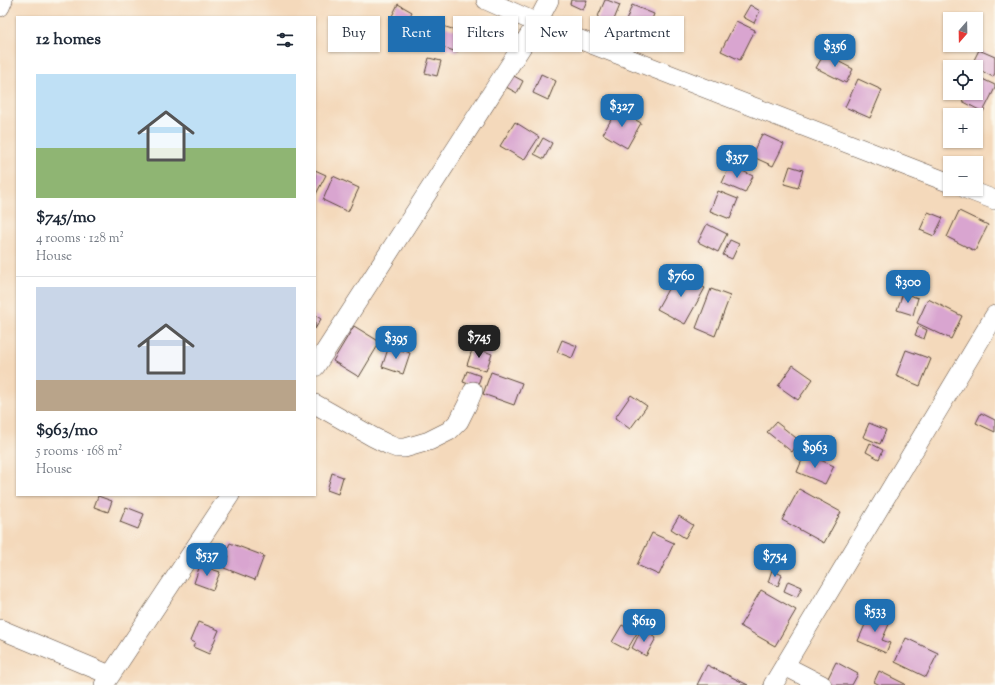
<!DOCTYPE html>
<html lang="en">
<head>
<meta charset="utf-8">
<style>
	body { margin:0; font-family:"Sorts Mill Goudy",serif; background:#f6f6f7; color:#1f2937; height:100vh; display:flex; flex-direction:column; font-size:15px; white-space:nowrap }
	* { box-sizing:border-box; margin:0 }
	p { font-size:13px; color:#747a83 }
	.icon { flex:none; width:22px; height:22px; fill:none; stroke:currentColor; stroke-width:2; stroke-linecap:round; stroke-linejoin:round }
	.map { position:relative; flex:1; overflow:hidden }
	.details { position:absolute; left:16px; top:16px; width:300px; height:480px; display:flex; flex-direction:column; background:#fff; border-radius:0px; box-shadow:0 1px 3px #0004 }
	.details>* { flex:none }
	.top-card { position:absolute; left:328px; top:16px; width:380px; height:36px; display:flex; gap:8px }
	.needle { width:26px; rotate:200deg }
	.fabs { position:absolute; left:943px; top:12px; display:grid; gap:8px }
	.fabs a { display:grid; place-items:center; width:40px; height:40px; border-radius:0px; background:#fff; box-shadow:0 1px 3px #0004; font-size:20px }
	.price { position:absolute; translate:-50% -34px; padding:0 9px; border-radius:8px; background:#1f6fb2; color:#fff; font-size:13px; line-height:26px; filter:drop-shadow(0 1px 2px #0008) }
	.price::after { content:''; position:absolute; left:50%; top:24px; width:12px; height:9px; margin-left:-6px; background:inherit; clip-path:polygon(0 0,100% 0,50% 100%) }
	.price.active { background:#222; color:#fff }
	ul { padding:0; list-style:none }
	li { display:grid; align-content:center; gap:8px; height:212px; padding:0 20px }
	li+li { border-top:1px solid #e0e1e3 }
	li span { display:grid; place-items:center; height:124px; border-radius:0px; color:#555 }
	li>.icon { margin-inline-start:auto }
	span .icon { width:72px; height:72px; fill:#fffc; stroke-width:1 }
	li b { font-size:17px }
	h2 { display:flex; justify-content:space-between; align-items:center; height:48px; padding:0 20px; font-size:17px }
	.pill { padding:0 14px; border-radius:0px; background:#fff; box-shadow:0 1px 3px #0004; font-size:14px; line-height:36px }
	.pill.active { background:#1f6fb2; color:#fff }
	.map>svg:first-child { display:block }
	.building { fill:#d9a5d0 }
	.lines { fill:none; stroke-linecap:round; stroke-linejoin:round }
	.minor-casing { stroke:#574436; stroke-width:20 }
	.minor { stroke:#fff; stroke-width:19 }
</style>
</head>
<body>
<div class="map">
<svg width="995" height="685" viewBox="0 0 995 685">
	<rect width="100%" height="100%" fill="#fbf7ec"/>
	<filter id="ink" filterUnits="userSpaceOnUse"><feTurbulence type="fractalNoise" baseFrequency=".025" numOctaves="2"/><feDisplacementMap in="SourceGraphic" scale="8" xChannelSelector="R" yChannelSelector="G"/><feConvolveMatrix kernelMatrix="1 2 1 2 8 2 1 2 1" color-interpolation-filters="sRGB"/></filter>
	<filter id="wash" filterUnits="userSpaceOnUse"><feTurbulence type="fractalNoise" baseFrequency=".012" numOctaves="4" result="noise"/><feDisplacementMap in="SourceGraphic" scale="16" xChannelSelector="R" yChannelSelector="G"/><feGaussianBlur stdDeviation="0.9" result="paint"/><feColorMatrix in="noise" values="0 0 0 0 0 0 0 0 0 0 0 0 0 0 0 0 0 1.4 0 .05"/><feComposite in="paint" operator="in"/></filter>
	<g filter="url(#wash)">
		<rect width="100%" height="100%" fill="#f4d9bb"/>
		<g id="blocks">
			<path class="building" d="M571,0H587L583,10L570,4Z
				M605,0H607L620,5L611,27L596,21Z
				M398,4L412,12L405,26L391,18Z
				M632,5L654,14L646,35L624,26Z
				M750,5L760,11L754,23L743,17Z
				M736,21L755,30L740,60L721,51Z
				M440,25L464,33L457,52L433,44Z
				M979,50L995,57V73L993,77L976,68V67L971,66Z
				M824,54L853,69L846,83L816,68Z
				M429,58L441,61L437,76L425,73Z
				M541,74L556,81L548,100L533,93Z
				M512,75L523,81L517,93L506,87Z
				M976,76L995,85V88L983,112L962,101L966,93H976Z
				M858,79L882,90L870,118L845,107Z
				M617,109L641,123L627,148L603,134Z
				M515,122L539,137L524,160L500,146Z
				M762,134L784,144L773,166L751,156Z
				M543,138L552,143L544,159L534,154Z
				M730,165L753,176L745,193L722,183Z
				M790,166L803,170L798,188L784,184Z
				M315,170L326,175L315,196Z
				M333,176L359,188L348,212L323,200Z
				M718,191L738,199L730,219L710,211Z
				M959,211L988,225L975,251L947,237Z
				M928,212L943,218L934,236L920,230Z
				M707,224L727,234L718,252L698,242Z
				M730,240L739,244L732,259L723,255Z
				M677,273L705,288L685,324L657,309Z
				M711,289L730,296L715,336L696,328Z
				M903,293L918,298L913,315L897,310Z
				M928,299L962,316L951,339L917,323Z
				M315,315L321,319L315,329Z
				M354,326L380,342L359,377L333,361Z
				M919,326L927,330L924,339L915,335Z
				M562,340L577,346L572,358L557,352Z
				M389,346L410,353L403,374L382,367Z
				M473,347L492,354L486,371L467,365Z
				M906,350L931,359L920,386L896,376Z
				M793,365L813,379L798,400L778,386Z
				M467,371L481,376L477,387L463,382Z
				M491,372L522,383L514,405L483,394Z
				M631,395L647,406L630,429L615,418Z
				M981,413L995,420V432L976,423Z
				M776,422L800,441L792,452L767,432Z
				M869,423L886,430L880,444L863,437Z
				M870,443L883,450L879,459L866,452Z
				M805,453L834,466L825,484L797,472Z
				M332,473L343,477L338,494L327,490Z
				M799,489L841,512L824,543L782,520Z
				M98,496L112,501L108,512L94,507Z
				M126,507L144,514L138,529L120,522Z
				M679,516L693,525L685,538L671,529Z
				M652,533L674,543L659,575L637,565Z
				M230,543L264,556L255,580L224,568L229,556L225,554Z
				M200,565L220,572L213,590L194,583Z
				M772,570L782,575L778,586L768,582Z
				M788,581L802,587L797,597L784,591Z
				M761,590L796,610L775,646L740,626Z
				M870,613L890,622L882,640L890,643L886,653L858,641Z
				M198,622L219,630L209,654L193,647L195,643L190,641Z
				M622,625L637,633L627,650L612,642Z
				M641,630L656,638L646,656L632,648Z
				M906,638L938,653L926,677L895,662Z
				M836,662L858,674L852,685H832L826,682Z
				M707,665L748,685H697Z
				M879,671L905,684L904,685H880L874,682Z"/>
		</g>
	</g>
	<g filter="url(#ink)">
		<use href="#blocks" fill-opacity="0" stroke="#574436" stroke-width="1"/>
		<g class="lines">
			<defs>
				<path id="minor" d="M486,0L537,23L950,183
					M0,7L3,0
					M966,189L995,200
					M315,367L537,23L549,0
					M315,404L373,437L389,445L397,448H405L429,441L449,431L459,421L468,403L473,391
					M0,629L110,675
					M785,666L822,685
					M104,685L230,495
					M773,685L995,315"/>
			</defs>
			<use href="#minor" class="minor-casing"/>
			<use href="#minor" class="minor"/>
		</g>
	</g>
</svg>
<div class="fabs">
<a><svg class="needle" viewBox="-14 -14 28 28"><path d="M0-13l5 13h-10z" fill="#e53935"/><path d="M0 13l5-13h-10z" fill="#747a83"/></svg></a>
<a><svg class="icon" aria-label="locate" viewBox="0 0 24 24"><circle cx="12" cy="12" r="6"/><path d="M12 2v4M12 18v4M2 12h4M18 12h4"/></svg></a>
<a>+</a>
<a>−</a>
</div>
<b class="price" style="left:835px;top:68px">$356</b>
<b class="price" style="left:622px;top:128px">$327</b>
<b class="price" style="left:737px;top:179px">$357</b>
<b class="price" style="left:681px;top:298px">$760</b>
<b class="price" style="left:908px;top:304px">$300</b>
<b class="price active" style="left:479px;top:359px">$745</b>
<b class="price" style="left:396px;top:360px">$395</b>
<b class="price" style="left:815px;top:469px">$963</b>
<b class="price" style="left:207px;top:577px">$537</b>
<b class="price" style="left:775px;top:578px">$754</b>
<b class="price" style="left:875px;top:633px">$533</b>
<b class="price" style="left:644px;top:643px">$619</b>
<div class="top-card">
<a class="pill">Buy</a>
<a class="pill active">Rent</a>
<a class="pill">Filters</a>
<a class="pill">New</a>
<a class="pill">Apartment</a>
</div>
<section class="details">
<h2>12 homes<svg class="icon" aria-label="filters" viewBox="0 0 24 24"><path d="M4 7h16M4 17h16"/><circle cx="9" cy="7" r="2"/><circle cx="15" cy="17" r="2"/></svg></h2>
<ul>
<li><span style="background:linear-gradient(#bfe0f5 60%,#8fb573 0)"><svg class="icon" aria-label="home" viewBox="0 0 24 24"><path d="M3 11l9-7 9 7M6 9v11h12V9"/></svg></span><div><b>$745/mo</b><p>4 rooms · 128 m²</p><p>House</p></div></li>
<li><span style="background:linear-gradient(#c9d6e8 75%,#b9a48a 0)"><svg class="icon" aria-label="home" viewBox="0 0 24 24"><path d="M3 11l9-7 9 7M6 9v11h12V9"/></svg></span><div><b>$963/mo</b><p>5 rooms · 168 m²</p><p>House</p></div></li>
</ul>
</section>
</div>
</body>
</html>
